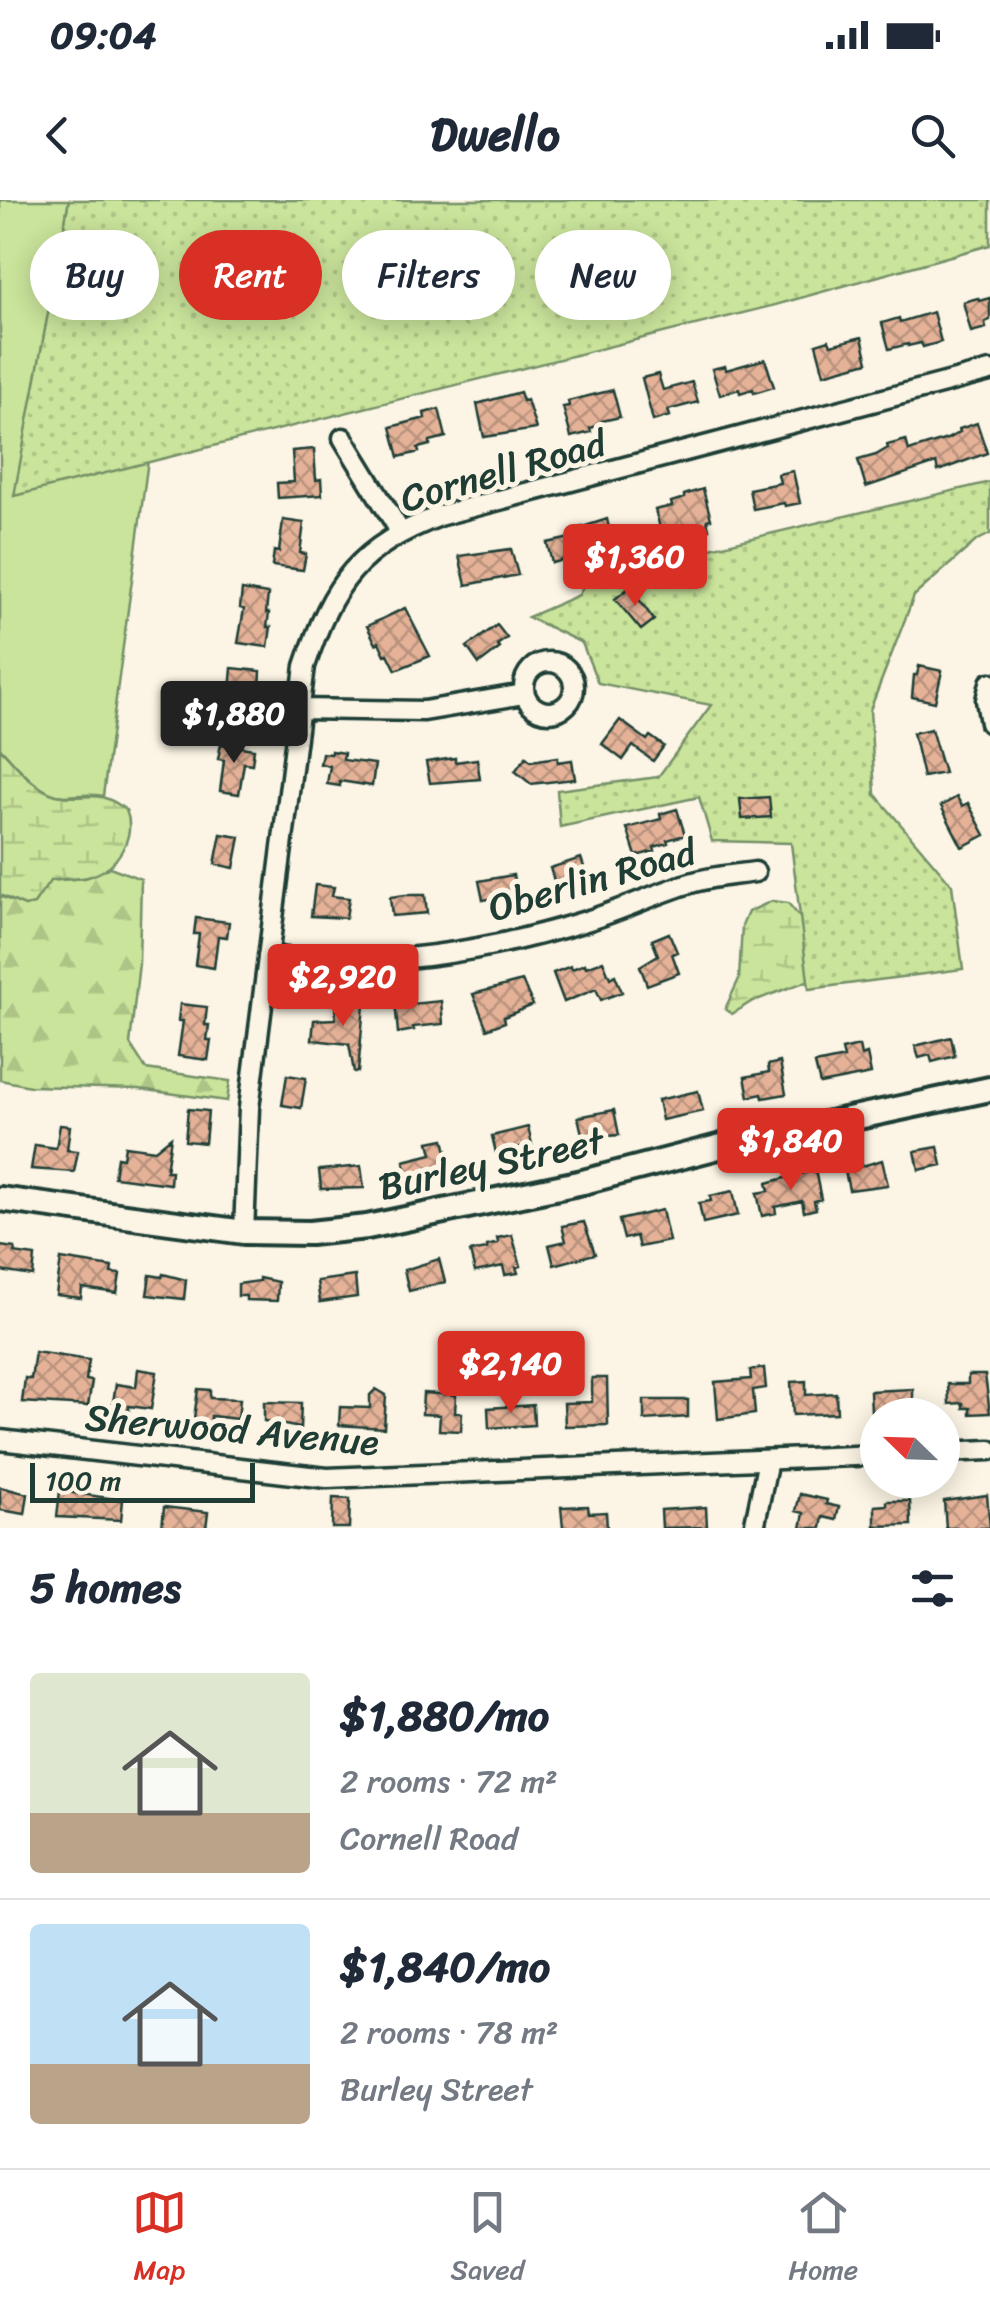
<!DOCTYPE html>
<html lang="en">
<head>
<meta charset="utf-8">
<style>
	body { margin:0; font-family:Sriracha,sans-serif; background:#f6f6f7; color:#1f2937; height:100vh; display:flex; flex-direction:column; font-size:38px; white-space:nowrap }
	* { box-sizing:border-box; margin:0 }
	p { font-size:32px; color:#747a83 }
	.icon { flex:none; width:55px; height:55px; fill:none; stroke:currentColor; stroke-width:2; stroke-linecap:round; stroke-linejoin:round }
	.map { position:relative; height:1328px; overflow:hidden }
	.drawer { display:flex; flex-direction:column; background:#fff; flex:1 }
	.drawer>* { flex:none }
	.banner { position:absolute; left:30px; top:30px; width:930px; height:90px; display:flex; gap:20px }
	.needle { width:65px; rotate:293deg }
	.buttons { position:absolute; left:860px; top:1198px; display:grid; gap:20px }
	.buttons a { display:grid; place-items:center; width:100px; height:100px; border-radius:50%; background:#fff; box-shadow:0 5px 25px #0003; font-size:50px }
	.scale { position:absolute; left:30px; bottom:25px; width:225px; box-sizing:border-box; padding-left:10px; border:5px solid #1f3d34; border-top:0; font-size:28px; line-height:35px; white-space:nowrap; color:#1f3d34; -webkit-text-stroke:8px #fcf5e5; paint-order:stroke }
	.price { position:absolute; translate:-50% -85px; padding:0 22px; border-radius:10px; background:#d93025; color:#fff; font-size:32px; line-height:65px; filter:drop-shadow(0 2px 5px #0008) }
	.price::after { content:''; position:absolute; left:50%; top:60px; width:30px; height:22px; margin-left:-15px; background:inherit; clip-path:polygon(0 0,100% 0,50% 100%) }
	.price.on { background:#222; color:#fff }
	ul { padding:0; list-style:none }
	li { display:flex; align-items:center; gap:30px; height:250px; padding:0 30px }
	li+li { border-top:2px solid #e0e1e3 }
	li span { display:grid; place-items:center; flex:none; width:280px; height:200px; border-radius:10px; color:#555 }
	li>.icon { margin-inline-start:auto }
	span .icon { width:120px; height:120px; fill:#fffc; stroke-width:1 }
	li b { font-size:42px }
	h2 { display:flex; justify-content:space-between; align-items:center; height:120px; padding:0 30px; font-size:42px }
	.tag { padding:0 35px; border-radius:45px; background:#fff; box-shadow:0 5px 25px #0003; font-size:35px; line-height:90px }
	.tag.on { background:#d93025; color:#fff }
	.status { display:flex; justify-content:space-between; align-items:center; height:70px; padding:0 50px; background:#fff; direction:ltr }
	.status svg { height:28px; fill:currentColor }
	header { display:flex; justify-content:space-between; align-items:center; height:130px; padding:0 30px; background:#fff; font-size:45px; font-weight:800 }
	.menu { display:flex; justify-content:space-around; align-items:center; height:140px; border-top:2px solid #e0e1e3; background:#fff; font-size:28px; color:#747a83 }
	.menu a { display:grid; justify-items:center; gap:5px }
	.menu .on { color:#d93025 }
	.map>svg:first-child { display:block }
	.grass { fill:#cae49b; stroke:#749068; stroke-width:2.5 }
	.forest { fill:url(#forest-firs); stroke:#749068; stroke-width:2.5 }
	.wetland { fill:url(#wetland-marsh); stroke:#749068; stroke-width:2.5 }
	.park { fill:url(#park-dots); stroke:#749068; stroke-width:2.5 }
	.building { fill:url(#building-cross-hatch); stroke:#1f3d34; stroke-width:2.5 }
	.lines { fill:none; stroke-linecap:round; stroke-linejoin:round }
	.minor-casing { stroke:#1f3d34; stroke-width:25 }
	.major-casing { stroke:#1f3d34; stroke-width:30 }
	.minor { stroke:#fcf5e5; stroke-width:18 }
	.major { stroke:#fcf5e5; stroke-width:22 }
	.labels { text-anchor:middle; dominant-baseline:central; stroke-width:10; stroke-linejoin:round; paint-order:stroke }
	.street-label { font-size:38px; fill:#1f3d34; stroke:#fcf5e5 }
</style>
</head>
<body>
<div class="status"><b>09:04</b><svg viewBox="0 0 49 12"><path d="M0 12V9h3v3zM5 12V6h3v6zM10 12V3h3v9zM15 12V0h3v12zM26 1h20v11H26zM47 4h2v5h-2z"/></svg></div>
<header><svg class="icon" aria-label="back" viewBox="0 0 24 24"><path d="M15 5l-7 7 7 7"/></svg>Dwello<svg class="icon" aria-label="search" viewBox="0 0 24 24"><circle cx="10" cy="10" r="6"/><path d="M15 15l6 6"/></svg></header>
<div class="map">
<svg width="990" height="1328" viewBox="0 0 990 1328">
	<defs>
		<pattern id="forest-firs" width="22" height="20" patternUnits="userSpaceOnUse" patternTransform="scale(2.5)"><rect width="22" height="20" fill="#cae49b"/><path d="M5 1l3.5 6h-7zM16 11l3.5 6h-7z" fill="#adc486"/></pattern>
		<pattern id="wetland-marsh" width="20" height="14" patternUnits="userSpaceOnUse" patternTransform="scale(2.5)"><rect width="20" height="14" fill="#cae49b"/><path d="M1 5h8M5 5V1M11 12h8M15 12V8" fill="none" stroke="#adc486"/></pattern>
		<pattern id="park-dots" width="8" height="8" patternUnits="userSpaceOnUse" patternTransform="scale(2.5)"><rect width="8" height="8" fill="#cae49b"/><path d="M2 2h.1M6 6h.1" fill="none" stroke="#adc486" stroke-width="1.8" stroke-linecap="round"/></pattern>
		<pattern id="building-cross-hatch" width="8" height="8" patternUnits="userSpaceOnUse" patternTransform="scale(2.5)"><rect width="8" height="8" fill="#e5b298"/><path d="M0 0l8 8M0 8l8-8" fill="none" stroke="#b9927d"/></pattern>
	</defs>
	<rect width="100%" height="100%" fill="#fcf5e5"/>
	<filter id="ink" filterUnits="userSpaceOnUse"><feTurbulence type="fractalNoise" baseFrequency=".01" numOctaves="2"/><feDisplacementMap in="SourceGraphic" scale="20" xChannelSelector="R" yChannelSelector="G"/><feConvolveMatrix kernelMatrix="1 2 1 2 8 2 1 2 1" color-interpolation-filters="sRGB"/></filter>
	<g filter="url(#ink)">
		<path class="grass" d="M0,0H69L15,295L148,260L103,596C89,593 76,596 63,596C38,595 16,564 0,548Z"/>
		<path class="forest" d="M110,667L141,679L139,763L130,844L146,869L230,881L227,901L139,889L30,886L0,880V696L25,706L34,704L49,681L85,678Z"/>
		<path class="wetland" d="M0,548C15,563 34,590 56,595C86,602 96,586 126,610C137,636 117,668 91,676C78,681 63,677 50,681L34,704L25,706L0,695Z
			M772,701L788,703L808,727L810,780L751,802L732,814L725,809L739,779L742,726L748,712Z"/>
		<path class="park" d="M69,0H990V45L775,105L14,296Z
			M990,282V334L976,341L914,396L870,510L875,594L952,685L963,769L809,789L791,643L712,641L699,597L560,627L557,590L658,577L711,505L598,483L582,443L528,417L579,395L587,377Z"/>
		<path class="building" d="M978,98L979,101L990,98V120L985,122L986,128L971,132L963,102Z
			M933,112L941,142L923,147L921,143L908,146V144L889,149L882,123L899,118L900,122Z
			M862,137L868,162L824,174L816,144L829,140L831,145Z
			M765,159L774,187L754,193L753,189L740,193L739,189L720,195L712,169L725,166L726,170Z
			M658,174L663,190L692,182L698,202L668,210L670,216L653,221L642,178Z
			M613,190L620,217L602,221L603,225L590,228L591,232L571,237L563,207L569,206L568,201Z
			M520,192L523,201L527,200L536,229L484,237L477,204Z
			M439,209L446,237L430,241V245L418,248L419,252L399,257L391,227L425,218L424,213Z
			M977,223L987,253L938,271L936,263L866,287L858,260L876,255L888,248L887,245L906,240L909,251L947,239L960,232L959,229Z
			M314,249L316,280L321,279L322,295L278,298L277,283L294,282L292,251Z
			M793,271L800,303L785,306L784,303L753,309L749,289L780,283L778,274Z
			M703,289L711,319L707,320L709,329L695,333L694,329L663,338L655,310L672,306L671,302L684,298V295Z
			M607,319L612,341L605,343L608,354L585,359L584,355L552,363L547,343L575,337L574,332L579,328Z
			M283,320L304,323L300,353L306,354L303,370L272,366L274,351L279,352Z
			M511,349L518,375L466,385L459,356Z
			M630,387L654,420L641,430L615,399Z
			M242,390L268,394L266,413H269L267,427H271L268,447L238,443L244,409L240,408Z
			M405,408L430,456L396,470L388,454L385,455L379,442L376,444L367,426Z
			M497,425L507,438L497,445L500,448L479,464L467,447Z
			M919,466L942,471L935,502L912,497L914,475H917Z
			M232,468L261,471L260,490H255L249,522L222,519L224,502H229Z
			M620,520L647,540L650,536L664,546L653,561L633,546L623,560L602,544Z
			M931,529L944,573L923,577L913,533Z
			M221,544L254,549L252,564L244,563L239,594L220,591L224,560L218,559Z
			M331,551L344,553L343,560L375,564L372,586L340,581V586L327,584L330,566L320,564L322,553L331,554Z
			M526,557L531,561L558,557V562L572,560L575,579L531,584L515,571Z
			M455,558V562L477,559L480,579L430,583L426,562Z
			M769,597L771,617L742,619L740,599Z
			M957,597L962,606L968,603L985,635L962,647L941,606Z
			M677,609L685,635L667,640L668,643L654,647L655,651L636,656L627,628L661,619L660,614Z
			M221,634L240,637L234,668L215,664Z
			M581,658L587,676L556,687L550,668Z
			M513,675L517,694L483,700L479,681Z
			M315,685L334,687L332,696L349,698L346,718L311,716Z
			M405,695H425L427,713L392,716L390,697Z
			M196,718L229,722L227,737L218,736L214,768L195,765L199,734H194Z
			M669,733L677,752L672,754L679,773L647,785L640,766L658,755L652,740Z
			M603,761L610,778L615,775L622,792L601,800L596,789L564,802L553,773L571,766L572,769L585,764L586,767Z
			M522,781L533,805L504,817L505,822L487,829L473,794Z
			M411,799V804L441,801L443,824L413,827L414,830L398,833L395,801Z
			M337,803L364,805L358,872H354L349,844L312,840L314,820L335,819Z
			M180,804L207,807L205,825H209L207,840H211L208,860L178,856L183,821H178Z
			M951,837L955,856L932,862L930,855L919,858L915,846Z
			M859,846L861,856L867,854L871,874L820,884L815,864L844,858L842,850Z
			M780,862L786,894L763,898L762,894L749,897L745,877L769,872L768,865Z
			M287,875L306,878L301,908L282,905Z
			M698,891L703,911L662,920L658,900Z
			M188,909L208,911L205,943L185,941Z
			M614,910L619,935L583,938L578,917Z
			M60,925L70,926L67,950L78,951L74,972L31,969L35,945L56,948Z
			M528,927L533,949L521,952L520,947L496,953L492,936Z
			M171,937L166,971H171L170,984L114,977L117,957L123,958L125,946L155,950Z
			M444,939L451,970L408,980L404,961L432,954L429,942Z
			M938,947L942,965L919,970L915,951Z
			M882,960L888,985L849,990L845,971Z
			M361,966L364,988L321,989L319,970Z
			M815,970L821,999L814,1001L816,1009L804,1012L802,1001L775,1007L776,1013L762,1016L757,993L769,991L767,983Z
			M733,991L738,1015L703,1023L699,1003L711,1001L710,996Z
			M662,1010L669,1041L639,1047L636,1036L624,1039L619,1020Z
			M584,1022L595,1054L554,1065L549,1045L566,1041L562,1026Z
			M512,1035L521,1066L516,1067L518,1073L505,1075L503,1066L475,1072L470,1052L487,1049V1046L498,1043L497,1038Z
			M0,1046L15,1048L14,1053L35,1056L33,1076L0,1071Z
			M61,1059L112,1067L111,1073L120,1074L117,1093L82,1088L81,1098L56,1095Z
			M439,1059L445,1082L409,1091L404,1070Z
			M163,1074L186,1080L184,1099L147,1095L150,1075L162,1077Z
			M355,1076L357,1097L320,1102L317,1081Z
			M259,1078L278,1082L277,1101L246,1100V1096H238V1084L259,1081Z
			M35,1152L89,1160L86,1180L92,1181L88,1206L22,1202L25,1178L31,1179Z
			M764,1168L766,1188L753,1190L755,1214L718,1219L715,1182L751,1179L750,1170Z
			M138,1169L157,1172L151,1209L129,1206V1211L112,1208L116,1184L136,1187Z
			M968,1175H985L990,1213L970,1214V1208H963V1203L949,1204L948,1184H968Z
			M592,1178H607L608,1225L565,1226L564,1203L592,1202Z
			M806,1181V1195L836,1193L837,1213L793,1215L791,1182Z
			M198,1189L210,1190V1198L240,1199L238,1219L211,1216L209,1234L192,1233Z
			M376,1189L386,1195L384,1228L339,1225L340,1207L370,1208V1195Z
			M913,1189V1212L871,1211L870,1191Z
			M423,1193L456,1195L455,1213H462L461,1231L439,1230L440,1215L422,1214Z
			M644,1200H688V1217L644,1220Z
			M264,1202L301,1203L300,1228L264,1221Z
			M533,1205L534,1225L489,1228L488,1208Z
			M0,1287L28,1294L25,1314L0,1310Z
			M60,1291L123,1300L121,1320L57,1317Z
			M800,1294L827,1300L826,1304L839,1307L836,1320L823,1317L821,1328H801L804,1313L796,1311Z
			M987,1295L990,1328H946L944,1301Z
			M333,1298L350,1299L349,1328H332Z
			M887,1301H910L911,1325L875,1326V1306L887,1305Z
			M588,1306L589,1313L606,1312L607,1328H563L561,1307Z
			M164,1307L208,1312L206,1328H162Z
			M706,1307L707,1327L662,1328L661,1310Z"/>
		<g class="lines">
			<defs>
				<path id="minor" d="M343,238L401,333
					M524 487a25 25 0 1 1 50 0a25 25 0 1 1-50 0Z
					M990,483L986,500L990,523
					M299,509L424,511L524,494
					M268,756C375,770 483,753 586,721C623,710 658,692 694,682C714,676 735,675 755,672
					M244,1032L249,908L305,466C333,382 358,347 442,315L990,171
					M0,1240L327,1278L878,1255
					M942,1252L990,1250
					M754,1328L768,1260"/>
				<path id="major" d="M0,999L244,1032L310,1033L367,1027L583,982L722,946L990,889"/>
			</defs>
			<use href="#minor" class="minor-casing"/>
			<use href="#major" class="major-casing"/>
			<use href="#minor" class="minor"/>
			<use href="#major" class="major"/>
		</g>
	</g>
	<g class="labels">
		<g class="street-label">
			<text transform="translate(503 271) rotate(-16)">Cornell Road</text>
			<text transform="translate(592 680) rotate(-16)">Oberlin Road</text>
			<text transform="translate(491 964) rotate(-12)">Burley Street</text>
			<text transform="translate(232 1230) rotate(5)">Sherwood Avenue</text>
		</g>
	</g>
</svg>
<div class="buttons">
<a><svg class="needle" viewBox="-14 -14 28 28"><path d="M0-13l5 13h-10z" fill="#e53935"/><path d="M0 13l5-13h-10z" fill="#747a83"/></svg></a>
</div>
<div class="scale">100 m</div>
<b class="price" style="left:635px;top:409px">$1,360</b>
<b class="price on" style="left:234px;top:566px">$1,880</b>
<b class="price" style="left:343px;top:829px">$2,920</b>
<b class="price" style="left:791px;top:993px">$1,840</b>
<b class="price" style="left:511px;top:1216px">$2,140</b>
<div class="banner">
<a class="tag">Buy</a>
<a class="tag on">Rent</a>
<a class="tag">Filters</a>
<a class="tag">New</a>
</div>
</div>
<section class="drawer">
<h2>5 homes<svg class="icon" aria-label="filters" viewBox="0 0 24 24"><path d="M4 7h16M4 17h16"/><circle cx="9" cy="7" r="2"/><circle cx="15" cy="17" r="2"/></svg></h2>
<ul>
<li><span style="background:linear-gradient(#dfe7d0 70%,#b9a48a 0)"><svg class="icon" aria-label="home" viewBox="0 0 24 24"><path d="M3 11l9-7 9 7M6 9v11h12V9"/></svg></span><div><b>$1,880/mo</b><p>2 rooms · 72 m²</p><p>Cornell Road</p></div></li>
<li><span style="background:linear-gradient(#bfe0f5 70%,#b9a48a 0)"><svg class="icon" aria-label="home" viewBox="0 0 24 24"><path d="M3 11l9-7 9 7M6 9v11h12V9"/></svg></span><div><b>$1,840/mo</b><p>2 rooms · 78 m²</p><p>Burley Street</p></div></li>
</ul>
</section>
<nav class="menu">
<a class="on"><svg class="icon" aria-label="map" viewBox="0 0 24 24"><path d="M3 6l6-2 6 2 6-2v14l-6 2-6-2-6 2zM9 4v14M15 6v14"/></svg>Map</a>
<a><svg class="icon" aria-label="saved" viewBox="0 0 24 24"><path d="M7 4h10v16l-5-4-5 4z"/></svg>Saved</a>
<a><svg class="icon" aria-label="home" viewBox="0 0 24 24"><path d="M3 11l9-7 9 7M6 9v11h12V9"/></svg>Home</a>
</nav>
</body>
</html>
